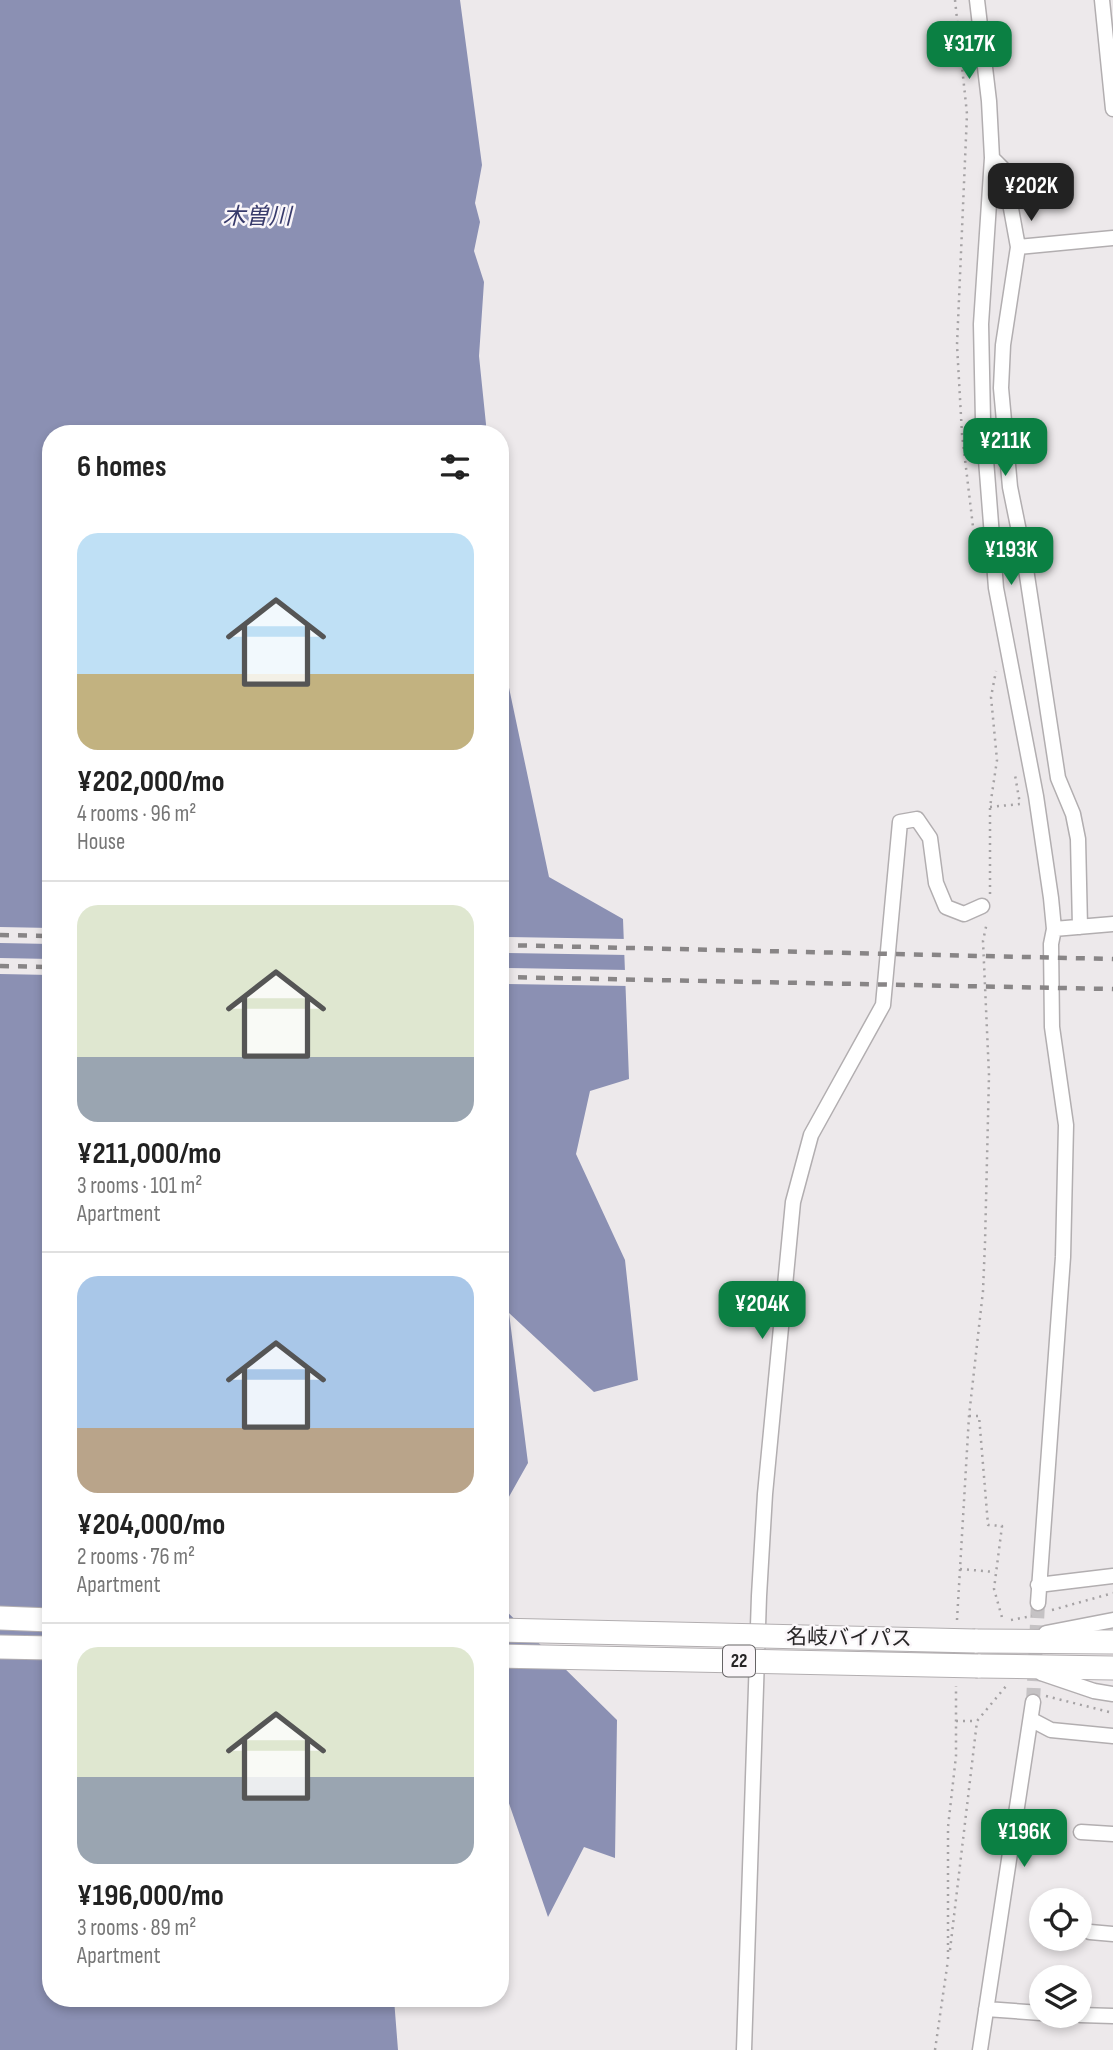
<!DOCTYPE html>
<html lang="en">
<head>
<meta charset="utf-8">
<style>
	body { margin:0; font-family:"Sofia Sans Condensed","Noto Sans JP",sans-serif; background:#f6f6f6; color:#222; height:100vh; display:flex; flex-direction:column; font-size:26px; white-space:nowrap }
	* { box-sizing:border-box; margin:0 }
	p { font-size:23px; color:#767676 }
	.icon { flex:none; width:38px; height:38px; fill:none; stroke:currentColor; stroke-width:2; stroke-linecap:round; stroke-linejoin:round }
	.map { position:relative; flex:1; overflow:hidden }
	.side { position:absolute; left:42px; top:425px; width:467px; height:1582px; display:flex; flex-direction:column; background:#fff; border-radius:28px; box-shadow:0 4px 10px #0003 }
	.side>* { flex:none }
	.tools { position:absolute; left:1029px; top:1888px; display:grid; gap:14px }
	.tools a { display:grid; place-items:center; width:63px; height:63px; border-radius:50%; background:#fff; box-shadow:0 4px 10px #0003; font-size:35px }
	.price { position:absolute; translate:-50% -60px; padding:0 16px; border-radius:14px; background:#0b8043; color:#fff; font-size:23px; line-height:46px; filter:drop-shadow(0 2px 4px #0008) }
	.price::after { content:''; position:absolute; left:50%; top:42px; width:21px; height:16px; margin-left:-10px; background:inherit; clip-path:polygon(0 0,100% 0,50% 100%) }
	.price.current { background:#222; color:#fff }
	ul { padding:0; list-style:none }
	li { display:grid; align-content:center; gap:14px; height:371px; padding:0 35px }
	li+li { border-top:2px solid #e0e0e0 }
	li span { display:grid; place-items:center; height:217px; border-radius:21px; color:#555 }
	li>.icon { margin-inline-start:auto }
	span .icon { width:126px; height:126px; fill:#fffc; stroke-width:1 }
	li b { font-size:30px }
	h2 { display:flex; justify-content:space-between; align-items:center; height:84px; padding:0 35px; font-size:30px }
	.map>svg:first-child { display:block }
	.water { fill:#8b90b3 }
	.pier { fill:#ede9eb }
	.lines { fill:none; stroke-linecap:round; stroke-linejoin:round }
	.minor-tunnel { stroke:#c5c2c4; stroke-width:14; stroke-dasharray:14 7; stroke-linecap:butt }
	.minor-casing { stroke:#b2aeb0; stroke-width:17 }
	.trunk-casing { stroke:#b2aeb0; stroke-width:25 }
	.path { stroke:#a5a2a4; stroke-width:2.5; stroke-dasharray:2 5; stroke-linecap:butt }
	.minor { stroke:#fff; stroke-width:14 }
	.trunk { stroke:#fff; stroke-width:23 }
	.rail { stroke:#888586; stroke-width:4.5; stroke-dasharray:9 9; stroke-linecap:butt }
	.trunk-bridge-casing { stroke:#b2aeb0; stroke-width:25; stroke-linecap:butt }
	.trunk-bridge { stroke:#fff; stroke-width:23 }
	.labels { text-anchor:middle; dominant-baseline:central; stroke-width:5; stroke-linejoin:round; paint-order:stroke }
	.shield { fill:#faf6f9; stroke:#666465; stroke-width:2 }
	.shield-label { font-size:19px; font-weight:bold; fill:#272526 }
	.street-label { font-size:21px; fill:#272526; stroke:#faf6f9 }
	.water-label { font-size:23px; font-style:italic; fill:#383b6c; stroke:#faf6f9 }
</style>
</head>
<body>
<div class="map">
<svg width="1113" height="2050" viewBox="0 0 1113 2050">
	<rect width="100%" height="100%" fill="#ede9eb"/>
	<path class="water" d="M0,0H460L482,165L475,203L480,222L474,251L484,282L479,356L487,434H51V1998L394,1999L398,2050H0Z
		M500,645L549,877L623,919L629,1079L590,1091L576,1154L625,1260L638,1380L594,1392L509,1313L528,1463L501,1511Z
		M500,1605L617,1720L615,1858L584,1847L548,1917L501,1780Z"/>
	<path class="pier" d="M0,927L51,928V944L0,943Z
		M501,937L627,939L628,955L501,953Z
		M0,958L51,959V975L0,974Z
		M501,968L628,970L629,986L501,984Z"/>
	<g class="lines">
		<path class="minor-tunnel" d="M1033,1702L1038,1603"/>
		<defs>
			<path id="minor" d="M977,0L989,101L992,158L981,324L983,421L996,588L1036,796L1051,898L1054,929L1051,944L1052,1027L1066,1125L1063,1257L1038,1603
				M1102,0L1113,109
				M992,158L1004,170L1018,247L1113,238
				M1018,247L1003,345L1001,388L1010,487L1024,556L1058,778L1073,814L1078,839L1080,927
				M1054,929L1113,924
				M1038,1585L1113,1576
				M1046,1633L1113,1620
				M1041,1673L1094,1691L1113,1694
				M1032,1720L1051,1730L1113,1736
				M1081,1832L1113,1834
				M1090,1932L1113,1934
				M986,2009L1041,2013
				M1080,2015L1113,2016
				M744,2050L759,1596L765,1494L793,1202L811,1135L883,1005L900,822L917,819L930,838L936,883L946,907L964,914L982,906
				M980,2050L1033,1702"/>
			<path id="trunk" d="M0,1618L51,1620
				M975,1641L1113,1642
				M0,1647L51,1648
				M978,1666L1113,1668"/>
		</defs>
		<use href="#minor" class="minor-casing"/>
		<use href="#trunk" class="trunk-casing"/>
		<path class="path" d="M955,0L967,114L957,345L962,434L978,569
			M990,807L1020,804L1015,775
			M990,894V807L997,760L991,697L996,671
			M969,1416H979L988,1525L1002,1526L994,1589L1003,1621
			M960,1569L995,1572
			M1052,1610L1113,1593
			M957,1620L969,1416L983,1291L985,1243L989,1075L983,941L987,922
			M1011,1620L1032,1616
			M1046,1696L1113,1713
			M956,1721H977
			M950,1950L977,1721L1007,1685
			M948,1959V1827L956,1756V1686
			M935,2050L948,1960"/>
		<use href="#minor" class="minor"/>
		<use href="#trunk" class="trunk"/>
		<path class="rail" d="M0,935L51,936
			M500,945L1113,959
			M0,966L51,967
			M500,977L1113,989"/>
		<defs>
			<path id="trunk-bridge" d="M500,1630L975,1641
				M500,1656L978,1666"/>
		</defs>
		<use href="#trunk-bridge" class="trunk-bridge-casing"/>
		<use href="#trunk-bridge" class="trunk-bridge"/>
	</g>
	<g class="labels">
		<rect class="shield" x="723" y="1645.5" width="32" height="31" rx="5"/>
		<g class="shield-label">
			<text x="739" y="1661">22</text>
		</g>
		<g class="street-label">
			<text transform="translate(849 1638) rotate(1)">名岐バイパス</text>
		</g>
		<g class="water-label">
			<text x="257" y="217">木曽川</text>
		</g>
	</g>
</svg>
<div class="tools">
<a><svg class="icon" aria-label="locate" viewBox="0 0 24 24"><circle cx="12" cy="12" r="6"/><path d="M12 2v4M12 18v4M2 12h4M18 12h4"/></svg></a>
<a><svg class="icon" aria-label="layers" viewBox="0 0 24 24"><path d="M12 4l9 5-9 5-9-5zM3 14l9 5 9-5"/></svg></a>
</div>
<b class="price" style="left:969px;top:81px">¥317K</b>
<b class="price current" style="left:1031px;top:223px">¥202K</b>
<b class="price" style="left:1005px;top:478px">¥211K</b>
<b class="price" style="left:1011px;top:587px">¥193K</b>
<b class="price" style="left:762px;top:1341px">¥204K</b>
<b class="price" style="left:1024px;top:1869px">¥196K</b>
<section class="side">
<h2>6 homes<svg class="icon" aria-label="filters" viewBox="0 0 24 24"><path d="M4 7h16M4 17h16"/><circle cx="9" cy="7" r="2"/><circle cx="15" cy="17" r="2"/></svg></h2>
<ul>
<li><span style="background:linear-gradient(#bfe0f5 65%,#c2b280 0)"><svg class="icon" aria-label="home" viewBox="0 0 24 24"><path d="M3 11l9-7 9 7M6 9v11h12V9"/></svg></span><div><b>¥202,000/mo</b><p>4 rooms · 96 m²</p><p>House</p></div></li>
<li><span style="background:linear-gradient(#dfe7d0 70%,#9aa5b1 0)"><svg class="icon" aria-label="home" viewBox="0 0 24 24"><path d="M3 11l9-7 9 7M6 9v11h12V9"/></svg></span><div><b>¥211,000/mo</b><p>3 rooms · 101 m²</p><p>Apartment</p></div></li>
<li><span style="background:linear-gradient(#a9c7e8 70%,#b9a48a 0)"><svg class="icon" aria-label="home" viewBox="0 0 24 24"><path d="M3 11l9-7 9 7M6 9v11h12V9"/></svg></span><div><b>¥204,000/mo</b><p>2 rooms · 76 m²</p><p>Apartment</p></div></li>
<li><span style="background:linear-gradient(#dfe7d0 60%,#9aa5b1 0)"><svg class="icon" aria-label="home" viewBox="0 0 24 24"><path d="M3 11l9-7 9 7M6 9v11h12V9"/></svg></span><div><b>¥196,000/mo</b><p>3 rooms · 89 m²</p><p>Apartment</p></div></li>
</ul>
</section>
</div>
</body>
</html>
